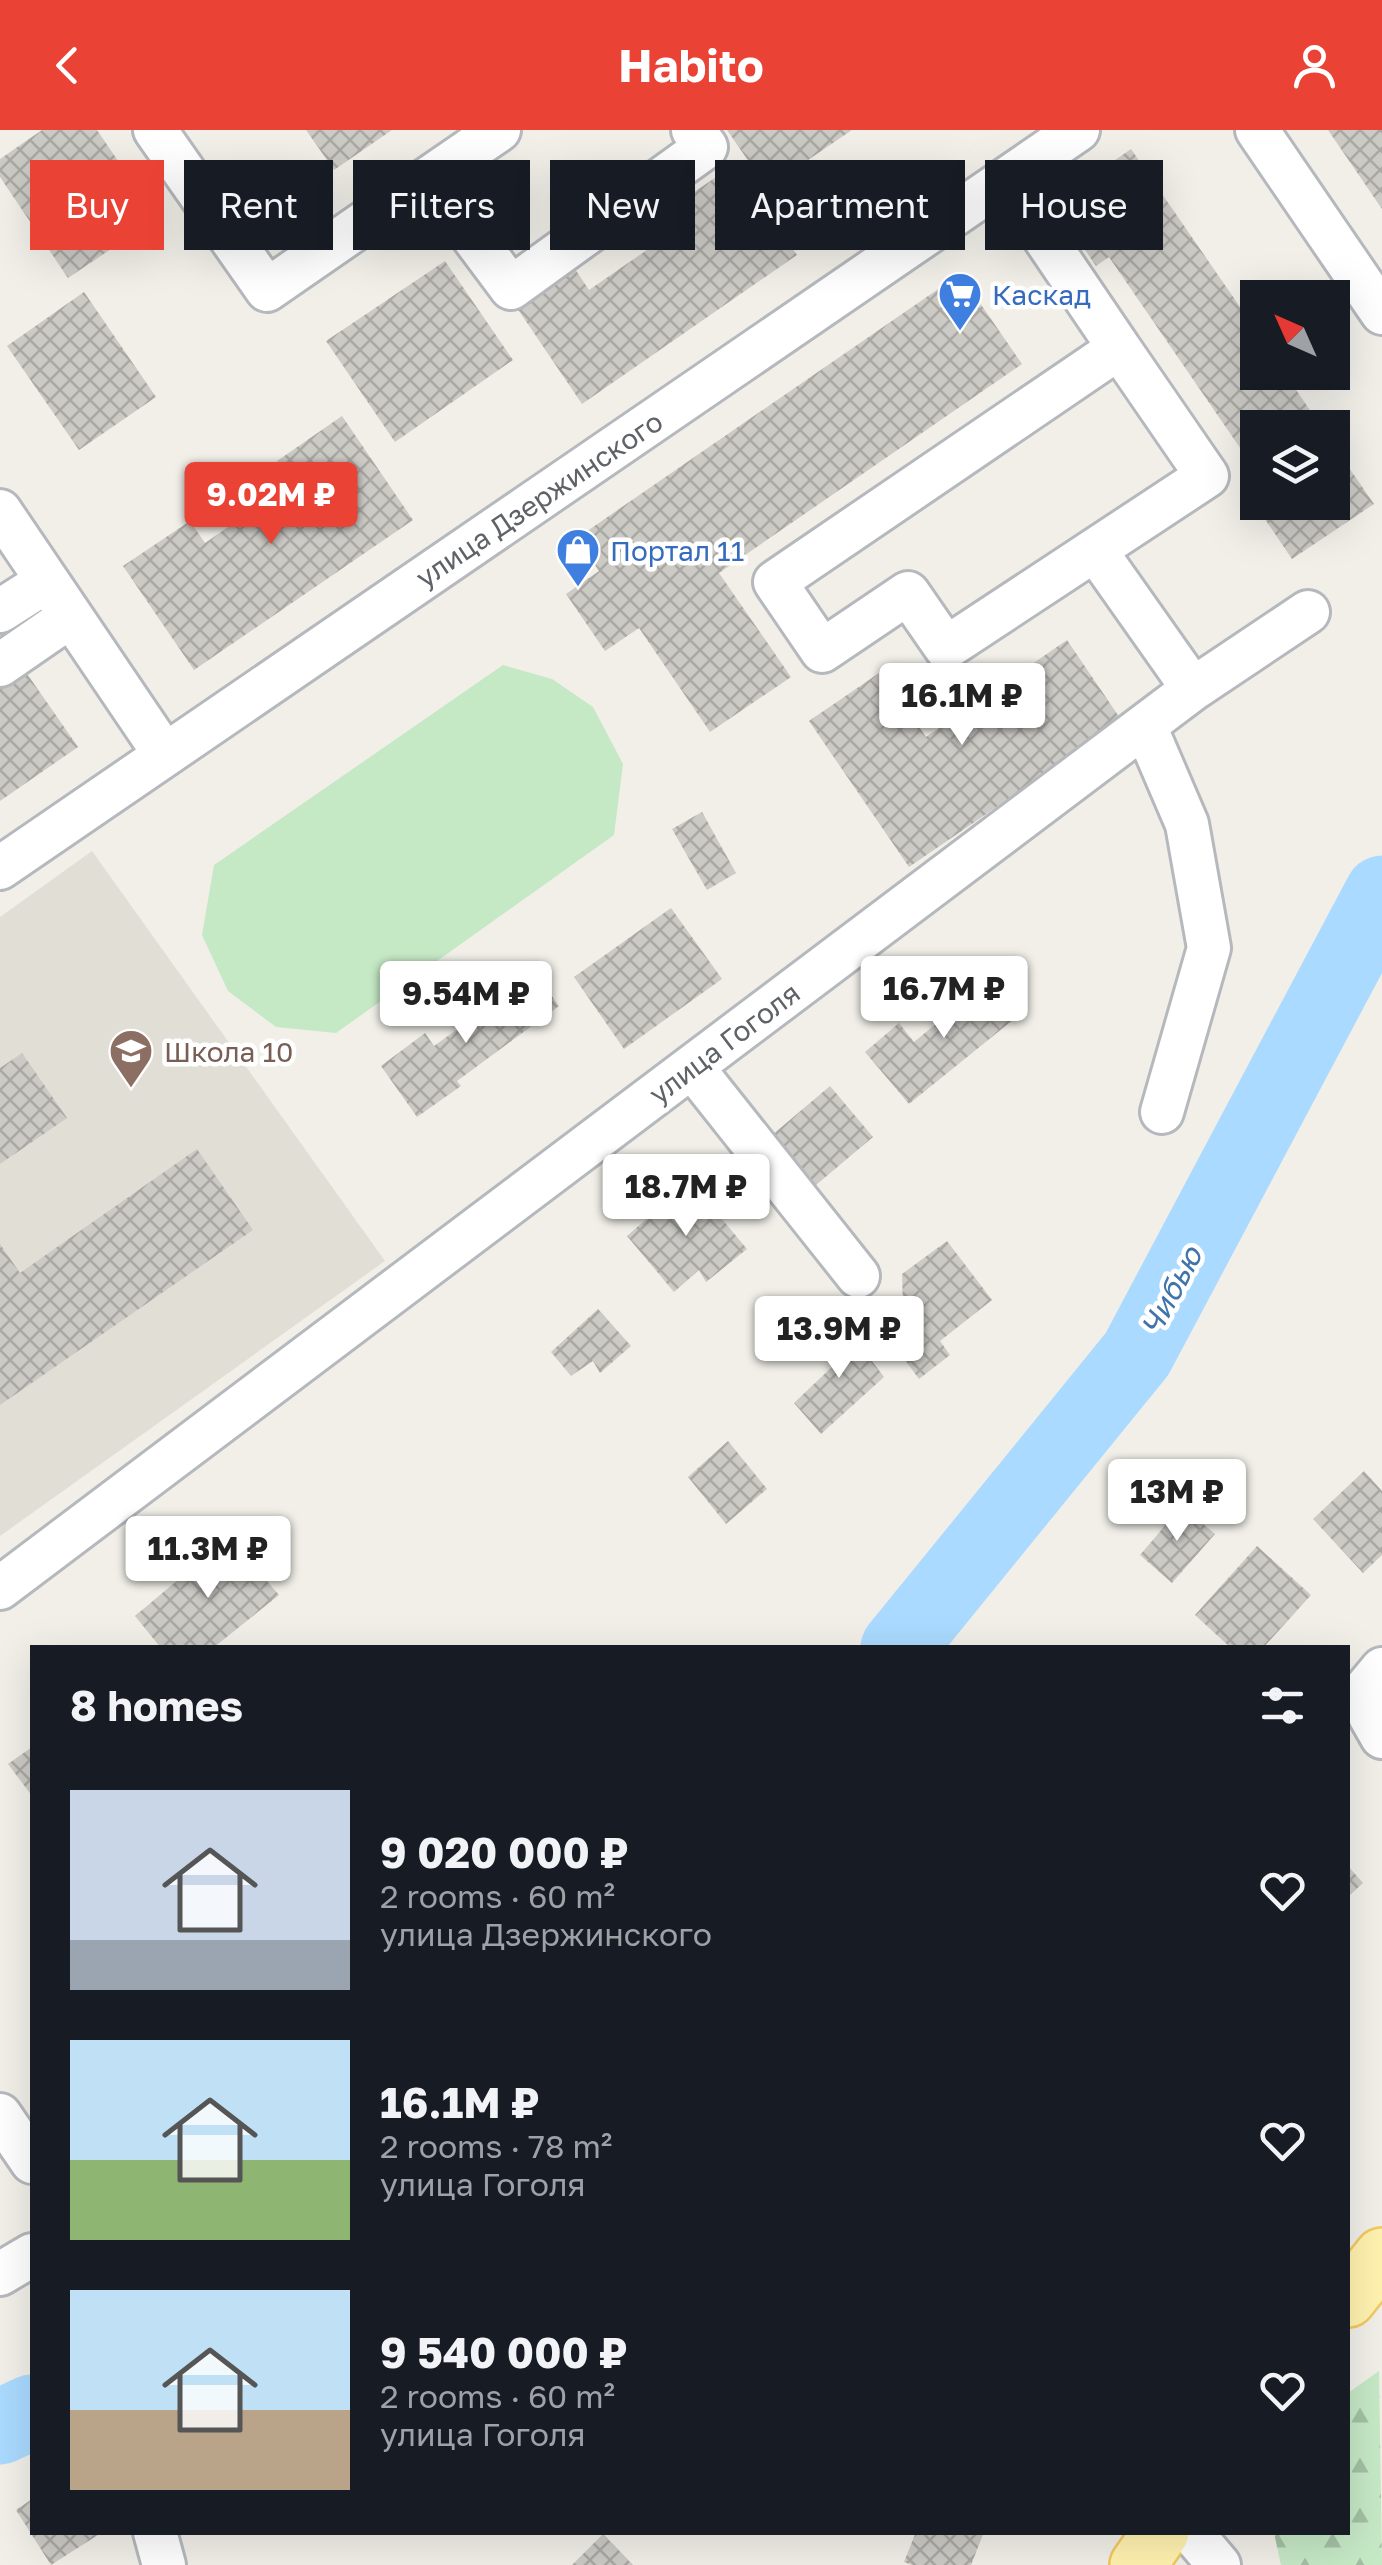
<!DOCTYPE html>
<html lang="en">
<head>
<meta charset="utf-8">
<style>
	body { margin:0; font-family:"Golos Text",sans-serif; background:#20242c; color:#f1f3f6; height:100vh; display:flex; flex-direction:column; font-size:38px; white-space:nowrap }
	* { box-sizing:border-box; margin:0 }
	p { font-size:32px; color:#9ea1a6 }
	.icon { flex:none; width:55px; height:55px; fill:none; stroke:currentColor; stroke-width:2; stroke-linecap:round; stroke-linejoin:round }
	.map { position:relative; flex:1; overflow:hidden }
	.drawer { position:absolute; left:30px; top:1515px; width:1320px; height:890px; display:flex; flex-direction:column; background:#171b24; border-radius:0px; box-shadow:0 10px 40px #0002 }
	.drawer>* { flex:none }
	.banner { position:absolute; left:30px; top:30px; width:1322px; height:90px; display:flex; gap:20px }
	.needle { width:65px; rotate:315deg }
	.fabs { position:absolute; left:1240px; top:150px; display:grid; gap:20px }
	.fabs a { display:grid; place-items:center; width:110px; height:110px; border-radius:0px; background:#171b24; box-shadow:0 10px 40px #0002; font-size:50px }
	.price { position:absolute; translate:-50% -85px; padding:0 22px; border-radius:10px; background:#fff; color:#222; font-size:32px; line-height:65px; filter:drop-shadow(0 2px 5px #0008) }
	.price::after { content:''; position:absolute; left:50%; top:60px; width:30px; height:22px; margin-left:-15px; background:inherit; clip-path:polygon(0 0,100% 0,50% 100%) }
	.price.current { background:#ea4335; color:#fff }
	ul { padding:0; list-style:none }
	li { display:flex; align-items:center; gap:30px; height:250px; padding:0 40px }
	li span { display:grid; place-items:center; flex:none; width:280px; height:200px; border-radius:0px; color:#555 }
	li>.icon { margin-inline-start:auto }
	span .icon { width:120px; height:120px; fill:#fffc; stroke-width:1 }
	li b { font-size:42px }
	h2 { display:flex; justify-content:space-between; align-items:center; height:120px; padding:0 40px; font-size:42px }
	.chip { padding:0 35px; border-radius:0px; background:#171b24; box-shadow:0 10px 40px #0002; font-size:35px; line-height:90px }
	.chip.current { background:#ea4335; color:#fff }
	header { display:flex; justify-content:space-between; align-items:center; height:130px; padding:0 40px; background:#ea4335; color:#fff; font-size:45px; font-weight:700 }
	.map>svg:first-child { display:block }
	.education { fill:#e1ded6 }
	.grass { fill:#c5e8c5 }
	.forest { fill:url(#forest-firs) }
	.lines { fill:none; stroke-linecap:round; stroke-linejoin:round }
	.river { stroke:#aadaff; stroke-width:75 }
	.building { fill:url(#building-cross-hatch) }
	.minor-casing { stroke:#b5b8bc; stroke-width:48 }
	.major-casing { stroke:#f2c960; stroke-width:60 }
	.minor { stroke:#fff; stroke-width:42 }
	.major { stroke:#fff2af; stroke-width:55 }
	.labels { text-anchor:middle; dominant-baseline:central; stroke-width:9; stroke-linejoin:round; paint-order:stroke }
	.shop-label { font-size:28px; fill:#366cbe; stroke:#fff; text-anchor:start }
	.street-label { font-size:28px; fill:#5f6368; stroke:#fff }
	.education-label { font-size:28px; fill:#785e54; stroke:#fff; text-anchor:start }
	.water-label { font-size:30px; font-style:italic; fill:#4174aa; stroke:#fff }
</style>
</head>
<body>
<header><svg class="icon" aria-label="back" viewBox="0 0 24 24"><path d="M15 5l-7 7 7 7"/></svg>Habito<svg class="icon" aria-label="person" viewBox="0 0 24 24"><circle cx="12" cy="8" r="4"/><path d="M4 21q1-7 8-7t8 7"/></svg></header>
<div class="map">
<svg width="1382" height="2435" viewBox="0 0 1382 2435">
	<defs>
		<pattern id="forest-firs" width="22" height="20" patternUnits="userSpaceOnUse" patternTransform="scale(2.5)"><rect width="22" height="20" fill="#c5e8c5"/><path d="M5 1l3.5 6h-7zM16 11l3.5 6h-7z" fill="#a3c0a4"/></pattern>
		<pattern id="building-cross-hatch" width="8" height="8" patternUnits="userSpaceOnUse" patternTransform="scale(2.5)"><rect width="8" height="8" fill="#cccac5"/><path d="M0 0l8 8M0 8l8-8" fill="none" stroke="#a9a8a4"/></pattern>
	</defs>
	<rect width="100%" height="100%" fill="#f1efe8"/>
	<path class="education" d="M92,721L385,1131L0,1406V787Z"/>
	<path class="grass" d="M503,535L552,549L593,577L623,634L614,705L336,903L276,897L228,861L202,805L214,735Z"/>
	<path class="forest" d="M1379,2241L1382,2435H1281L1274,2403L1348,2402V2263Z"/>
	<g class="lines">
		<path class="river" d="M898,1518L1137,1224L1382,763
			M0,2297L32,2282"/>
	</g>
	<path class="building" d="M42,0H97L157,88L68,148L0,47V29Z
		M306,0H392L334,40Z
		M727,0H852L767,58Z
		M1328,0H1382V79Z
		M1131,19L1258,203V242H1284L1322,298H1258V344L1109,127L1096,136L1053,73Z
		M735,34L797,125L582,274L517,178L575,139L589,160L686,93L674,76Z
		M445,131L513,230L395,312L326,211Z
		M960,144L1022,234L719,443L791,547L710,602L639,498L605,521L566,464L599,441L577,408Z
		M84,162L156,267L79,320L7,216Z
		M342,286L413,390L194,540L123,436L190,391L205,413L292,353L277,331Z
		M1332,313L1374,374L1292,429L1248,364L1258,357V372H1332Z
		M1067,510L1122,591L909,737L809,591L882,541L926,607Z
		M23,538L78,617L0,671V554Z
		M702,682L736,743L707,760L672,699Z
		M671,778L722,849L624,919L574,847Z
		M535,843L559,876L457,951L461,956L417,987L381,936L425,903L434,916Z
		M994,846L1024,881L909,974L865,922L899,893L914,912Z
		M22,923L67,988L0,1034V938Z
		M830,956L873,1007L803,1066L759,1016Z
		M197,1019L253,1100L0,1275V1114L20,1143Z
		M690,1051L747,1119L706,1152L699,1140L674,1162L627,1106Z
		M947,1111L992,1170L940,1211L950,1225L919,1249L880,1196L903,1175L902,1144Z
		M598,1179L631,1216L600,1243L593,1231L571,1246L551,1222Z
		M844,1194L884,1247L821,1304L794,1273L836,1233L821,1212Z
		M728,1311L767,1359L726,1394L688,1347Z
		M1364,1341L1382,1361V1425L1363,1443L1313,1389Z
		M1182,1376L1215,1404L1172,1453L1140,1425Z
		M229,1407L279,1465L213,1518H161L135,1486Z
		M1257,1416L1311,1465L1263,1518H1231L1195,1485Z
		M32,1617V1666L8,1634Z
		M1348,1736L1363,1753L1348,1767Z
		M32,2369V2402L98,2405L51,2435L16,2380Z
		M916,2402H984L971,2435H912L904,2432Z
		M603,2404L633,2435H572Z"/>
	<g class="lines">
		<defs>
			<path id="minor" d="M155,0L267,160L429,48
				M499,0L429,48L511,158L706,17L693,0
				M1257,0L1382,183
				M1006,51L1119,218L775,452L822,521L908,463L946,518L1207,346L1119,218
				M0,381L165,625
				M1095,420L1193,559
				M0,481L47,451
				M0,535L71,486
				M1145,596L1187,694L1209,818L1162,982
				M0,738L1078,0
				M692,937L858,1146
				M0,1458L1193,559L1308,482
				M1382,1539L1367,1557L1370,1586L1382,1607
				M0,1985L32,2032
				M0,2144L32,2125
				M155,2402L164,2435
				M1191,2402L1219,2435"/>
			<path id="major" d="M1348,2169L1382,2126
				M1138,2435L1161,2402"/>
		</defs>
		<use href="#minor" class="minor-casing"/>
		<use href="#major" class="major-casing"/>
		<use href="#minor" class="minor"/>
		<use href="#major" class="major"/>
	</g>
	<defs>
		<symbol id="supermarket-pin" viewBox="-11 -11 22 30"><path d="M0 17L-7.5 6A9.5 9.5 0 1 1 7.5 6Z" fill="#3f7fe0" stroke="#fff"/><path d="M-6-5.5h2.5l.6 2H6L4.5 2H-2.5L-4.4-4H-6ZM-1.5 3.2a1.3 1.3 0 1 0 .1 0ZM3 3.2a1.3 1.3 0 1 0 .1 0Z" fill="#fff"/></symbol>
		<symbol id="shop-pin" viewBox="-11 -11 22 30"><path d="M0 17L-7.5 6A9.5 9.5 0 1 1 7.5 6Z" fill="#3f7fe0" stroke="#fff"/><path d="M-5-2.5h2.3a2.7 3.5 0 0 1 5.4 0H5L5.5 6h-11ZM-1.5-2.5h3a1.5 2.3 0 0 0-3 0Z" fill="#fff"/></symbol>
		<symbol id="school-pin" viewBox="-11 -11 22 30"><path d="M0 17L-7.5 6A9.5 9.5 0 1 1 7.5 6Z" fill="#8d6e63" stroke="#fff"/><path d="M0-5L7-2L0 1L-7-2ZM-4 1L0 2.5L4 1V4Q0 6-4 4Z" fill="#fff"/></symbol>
	</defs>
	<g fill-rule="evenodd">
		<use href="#supermarket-pin" x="935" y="139" width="50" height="68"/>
		<use href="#shop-pin" x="553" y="395" width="50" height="68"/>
		<use href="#school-pin" x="106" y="896" width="50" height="68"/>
	</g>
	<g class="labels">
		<g class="shop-label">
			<text x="992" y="164">Каскад</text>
			<text x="610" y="420">Портал 11</text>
		</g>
		<g class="street-label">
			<text transform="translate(539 369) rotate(-34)">улица Дзержинского</text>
			<text transform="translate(724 913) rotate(-37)">улица Гоголя</text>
		</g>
		<g class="education-label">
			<text x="164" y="921">Школа 10</text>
		</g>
		<g class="water-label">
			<text transform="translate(1171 1161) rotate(-62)">Чибью</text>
		</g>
	</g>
</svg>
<div class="fabs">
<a><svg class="needle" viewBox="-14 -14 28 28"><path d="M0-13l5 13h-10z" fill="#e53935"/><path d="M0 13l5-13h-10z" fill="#9ea1a6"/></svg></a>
<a><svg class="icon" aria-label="layers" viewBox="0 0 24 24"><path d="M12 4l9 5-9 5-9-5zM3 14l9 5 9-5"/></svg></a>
</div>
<b class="price current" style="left:271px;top:417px">9.02M ₽</b>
<b class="price" style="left:962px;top:618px">16.1M ₽</b>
<b class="price" style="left:944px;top:911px">16.7M ₽</b>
<b class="price" style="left:466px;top:916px">9.54M ₽</b>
<b class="price" style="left:686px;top:1109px">18.7M ₽</b>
<b class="price" style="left:839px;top:1251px">13.9M ₽</b>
<b class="price" style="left:1177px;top:1414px">13M ₽</b>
<b class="price" style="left:208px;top:1471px">11.3M ₽</b>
<div class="banner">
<a class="chip current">Buy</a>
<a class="chip">Rent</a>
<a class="chip">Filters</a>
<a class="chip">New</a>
<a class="chip">Apartment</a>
<a class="chip">House</a>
</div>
<section class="drawer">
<h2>8 homes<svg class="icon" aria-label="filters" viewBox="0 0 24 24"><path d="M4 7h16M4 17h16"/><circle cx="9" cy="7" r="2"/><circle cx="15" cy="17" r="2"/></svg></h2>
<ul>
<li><span style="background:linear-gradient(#c9d6e8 75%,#9aa5b1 0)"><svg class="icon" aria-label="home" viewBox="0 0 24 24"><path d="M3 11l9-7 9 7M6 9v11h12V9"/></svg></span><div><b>9 020 000 ₽</b><p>2 rooms · 60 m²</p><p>улица Дзержинского</p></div><svg class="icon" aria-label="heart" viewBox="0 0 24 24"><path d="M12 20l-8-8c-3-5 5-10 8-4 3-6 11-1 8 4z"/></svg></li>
<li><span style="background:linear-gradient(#bfe0f5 60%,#8fb573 0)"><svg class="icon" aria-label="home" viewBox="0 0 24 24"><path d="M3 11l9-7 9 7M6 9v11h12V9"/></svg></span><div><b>16.1M ₽</b><p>2 rooms · 78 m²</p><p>улица Гоголя</p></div><svg class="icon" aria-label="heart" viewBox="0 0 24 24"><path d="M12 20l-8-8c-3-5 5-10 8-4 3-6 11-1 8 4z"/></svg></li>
<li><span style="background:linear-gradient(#bfe0f5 60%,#b9a48a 0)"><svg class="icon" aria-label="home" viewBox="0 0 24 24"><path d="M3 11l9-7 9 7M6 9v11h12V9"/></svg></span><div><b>9 540 000 ₽</b><p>2 rooms · 60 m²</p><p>улица Гоголя</p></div><svg class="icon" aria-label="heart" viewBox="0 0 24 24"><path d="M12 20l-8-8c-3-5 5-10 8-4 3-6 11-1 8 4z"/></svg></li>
</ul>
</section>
</div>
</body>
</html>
